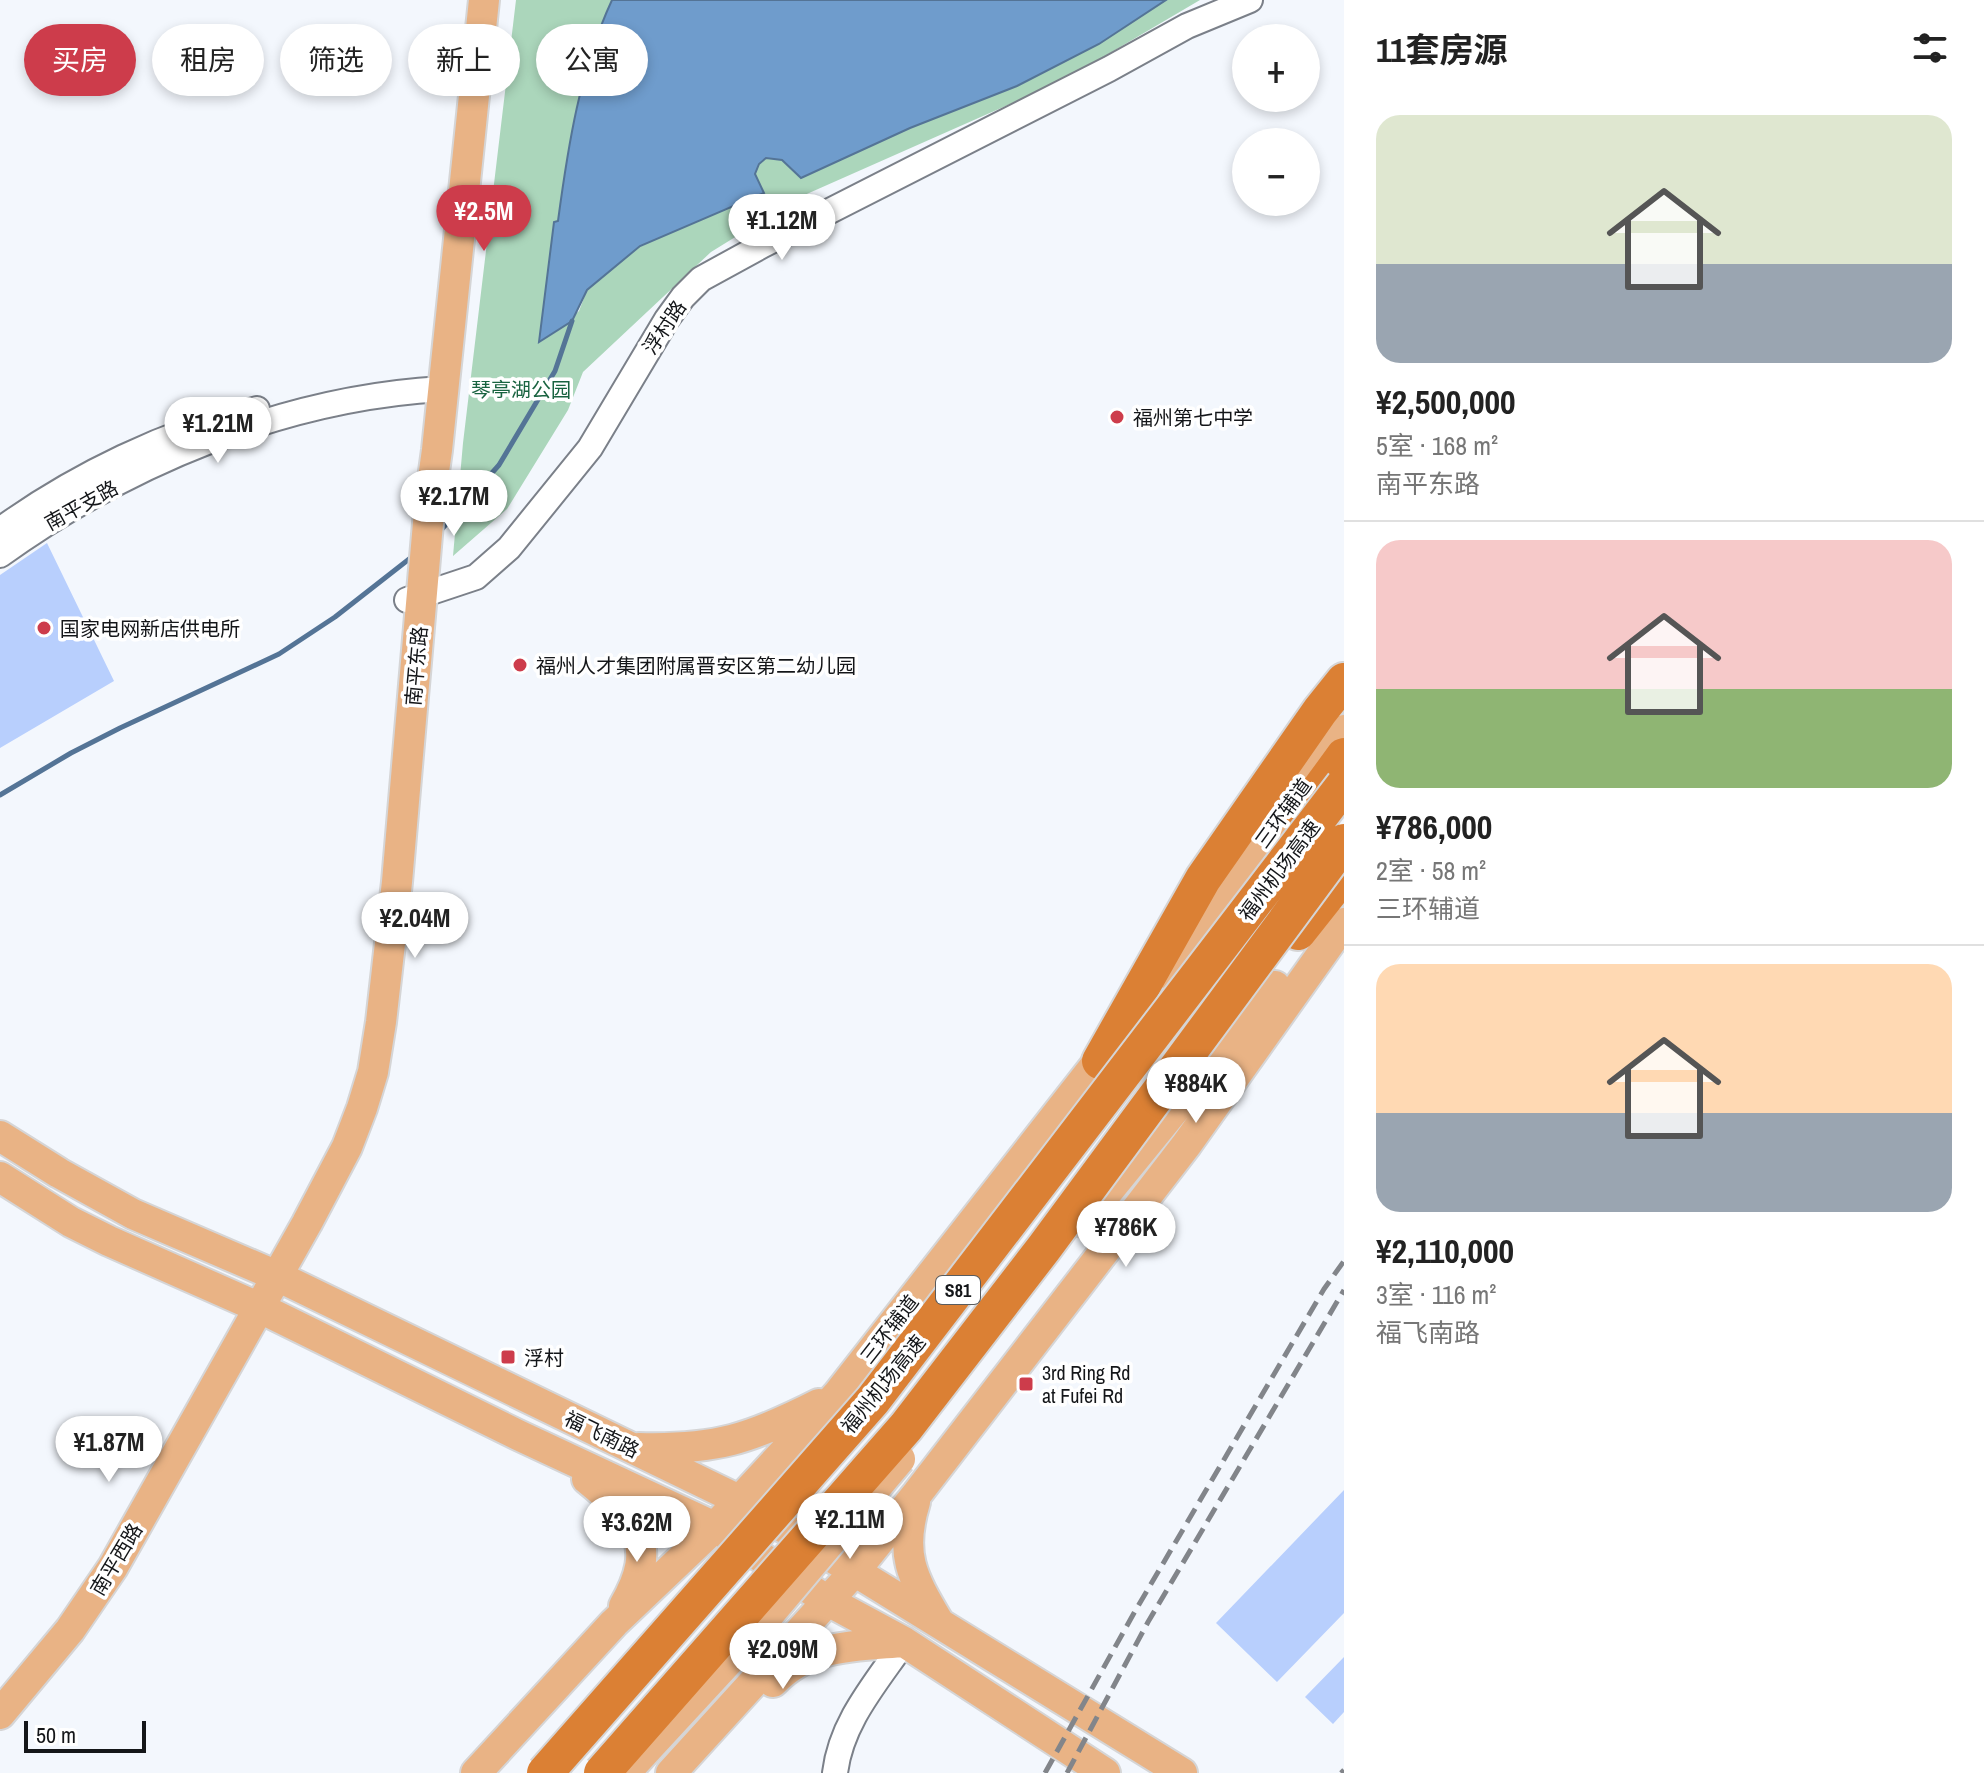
<!DOCTYPE html>
<html lang="zh">
<head>
<meta charset="utf-8">
<style>
	body { margin:0; font-family:"Archivo Narrow","Noto Sans SC",sans-serif; background:#f6f6f6; color:#222; height:100vh; display:flex; flex-direction:column; font-size:30px; white-space:nowrap }
	* { box-sizing:border-box; margin:0 }
	p { font-size:26px; color:#767676 }
	.icon { flex:none; width:44px; height:44px; fill:none; stroke:currentColor; stroke-width:2; stroke-linecap:round; stroke-linejoin:round }
	.map { position:relative; flex:1; overflow:hidden }
	.details { display:flex; flex-direction:column; background:#fff; width:640px }
	.details>* { flex:none }
	.top-card { position:absolute; left:24px; top:24px; width:760px; height:72px; display:flex; gap:16px }
	.controls { position:absolute; left:1232px; top:24px; display:grid; gap:16px }
	.controls a { display:grid; place-items:center; width:88px; height:88px; border-radius:50%; background:#fff; box-shadow:0 4px 12px #0003; font-size:40px }
	.scale { position:absolute; left:24px; bottom:20px; width:122px; box-sizing:border-box; padding-left:8px; border:4px solid #141619; border-top:0; font-size:22px; line-height:28px; white-space:nowrap; color:#141619; -webkit-text-stroke:6px #fff; paint-order:stroke }
	.price { position:absolute; translate:-50% -68px; padding:0 18px; border-radius:28px; background:#fff; color:#222; font-size:26px; line-height:52px; filter:drop-shadow(0 2px 4px #0008) }
	.price::after { content:''; position:absolute; left:50%; top:48px; width:24px; height:18px; margin-left:-12px; background:inherit; clip-path:polygon(0 0,100% 0,50% 100%) }
	.price.selected { background:#cd3c4b; color:#fff }
	ul { padding:0; list-style:none }
	li { display:grid; align-content:center; gap:16px; height:424px; padding:0 32px }
	li+li { border-top:2px solid #e0e0e0 }
	li span { display:grid; place-items:center; height:248px; border-radius:24px; color:#555 }
	li>.icon { margin-inline-start:auto }
	span .icon { width:144px; height:144px; fill:#fffc; stroke-width:1 }
	li b { font-size:34px }
	h2 { display:flex; justify-content:space-between; align-items:center; height:96px; padding:0 32px; font-size:34px }
	.chip { padding:0 28px; border-radius:36px; background:#fff; box-shadow:0 4px 12px #0003; font-size:28px; line-height:72px }
	.chip.selected { background:#cd3c4b; color:#fff }
	main { display:flex; flex:1; min-height:0 }
	.map>svg:first-child { display:block }
	.green { fill:#abd6bb }
	.water { fill:#6f9ccc; stroke:#547496; stroke-width:2 }
	.lines { fill:none; stroke-linecap:round; stroke-linejoin:round }
	.stream { stroke:#547496; stroke-width:5 }
	.building { fill:#b8cffd }
	.minor-casing { stroke:#7b8089; stroke-width:28 }
	.major-casing { stroke:#d5d5d6; stroke-width:34 }
	.highway-casing { stroke:#d5d5d6; stroke-width:40 }
	.minor { stroke:#fff; stroke-width:24 }
	.major { stroke:#e9b385; stroke-width:30 }
	.highway { stroke:#db8034; stroke-width:36 }
	.rail { stroke:#82858a; stroke-width:5; stroke-dasharray:16 8; stroke-linecap:butt }
	.major-bridge-casing { stroke:#d5d5d6; stroke-width:34; stroke-linecap:butt }
	.highway-bridge-casing { stroke:#d5d5d6; stroke-width:40; stroke-linecap:butt }
	.major-bridge { stroke:#e9b385; stroke-width:30 }
	.highway-bridge { stroke:#db8034; stroke-width:36 }
	.poi-dot { fill:#cd3c4b; stroke:#fff; stroke-width:3 }
	.labels { text-anchor:middle; dominant-baseline:central; stroke-width:7; stroke-linejoin:round; paint-order:stroke }
	.shield { fill:#fff; stroke:#5a5c5e; stroke-width:2 }
	.shield-label { font-size:18px; font-weight:bold; fill:#141619 }
	.street-label { font-size:20px; fill:#141619; stroke:#fff }
	.park-label { font-size:20px; fill:#196340; stroke:#fff }
	.poi-label { font-size:20px; fill:#141619; stroke:#fff; text-anchor:start }
</style>
</head>
<body>
<main>
<div class="map">
<svg width="1344" height="1773" viewBox="0 0 1344 1773">
	<rect width="100%" height="100%" fill="#f3f7fd"/>
	<path class="green" d="M516,0H612C580,69 568,146 558,221L554,222L540,342L579,311L587,290L640,246L764,192L755,174L759,164L767,158L782,160L801,178L910,128L1020,84L1099,44L1166,0H1200L1098,60L1037,92L800,197L711,252L583,372L568,410L507,509L453,556L463,443Z"/>
	<path class="water" d="M612,0H1166L1099,44L1017,86L910,128L801,178L782,160L766,158L759,164L755,174L764,193L640,246L587,290L572,321L539,342L554,222L558,221C568,146 580,69 612,0Z"/>
	<g class="lines">
		<path class="stream" d="M441,530L499,465L555,371L572,321
			M0,795L71,753L120,728L279,654L335,617L413,556"/>
	</g>
	<path class="building" d="M47,543L114,681L0,748V575Z
		M1344,1490V1613L1277,1682L1216,1623Z
		M1344,1657V1712L1333,1724L1305,1697Z"/>
	<g class="lines">
		<defs>
			<path id="minor" d="M0,530C76,475 166,432 257,409
				M0,555C128,463 284,398 442,389
				M407,600L476,577L509,548L590,448L667,319L683,297L701,279L763,245L1109,69L1187,26L1250,0
				M835,1773C841,1722 876,1683 904,1642"/>
			<path id="major" d="M1165,973L1344,730
				M0,1136L59,1173L133,1214L277,1276L739,1500L1182,1773
				M0,1177L71,1222L109,1241L260,1308L518,1435L715,1527L828,1601L904,1642L1105,1773
				M1083,1222L1275,986
				M639,1448C716,1450 750,1439 819,1404
				M587,1479C636,1519 660,1544 624,1606
				M915,1502C899,1554 912,1577 938,1621
				M773,1682C809,1644 856,1646 904,1642
				M0,1714L70,1630L113,1567L307,1223L347,1147L362,1108L373,1072L381,1022L397,882L430,500L437,450L484,0
				M476,1773L614,1623L715,1527L838,1394L1112,1044
				M671,1773L854,1572L917,1494L1187,1144L1344,923"/>
			<path id="highway" d="M1303,812L1344,756
				M1298,932L1344,874
				M1100,1061L1203,879L1320,711L1344,681"/>
		</defs>
		<use href="#minor" class="minor-casing"/>
		<use href="#major" class="major-casing"/>
		<use href="#highway" class="highway-casing"/>
		<use href="#minor" class="minor"/>
		<use href="#major" class="major"/>
		<use href="#highway" class="highway"/>
		<path class="rail" d="M1045,1773L1134,1613L1324,1289L1344,1261
			M1067,1773L1148,1622L1344,1290
			M1341,1773L1344,1770"/>
		<defs>
			<path id="major-bridge" d="M625,1773L746,1642L900,1459"/>
			<path id="highway-bridge" d="M545,1773L873,1400L1344,785
				M602,1773L906,1427L1044,1248L1344,842"/>
		</defs>
		<use href="#major-bridge" class="major-bridge-casing"/>
		<use href="#highway-bridge" class="highway-bridge-casing"/>
		<use href="#major-bridge" class="major-bridge"/>
		<use href="#highway-bridge" class="highway-bridge"/>
	</g>
	<g class="poi-dot">
		<circle cx="1117" cy="417" r="8"/>
		<circle cx="44" cy="628" r="8"/>
		<circle cx="520" cy="665" r="8"/>
		<rect x="500" y="1349" width="16" height="16" rx="4"/>
		<rect x="1018" y="1376" width="16" height="16" rx="4"/>
	</g>
	<g class="labels">
		<rect class="shield" x="936" y="1276" width="44" height="28" rx="6"/>
		<g class="shield-label">
			<text x="958" y="1290">S81</text>
		</g>
		<g class="street-label">
			<text transform="translate(664 327) rotate(-56)">浮村路</text>
			<text transform="translate(81 505) rotate(-29)">南平支路</text>
			<text transform="translate(416 666) rotate(-85)">南平东路</text>
			<text transform="translate(1283 813) rotate(-54)">三环辅道</text>
			<text transform="translate(1279 870) rotate(-53)">福州机场高速</text>
			<text transform="translate(889 1329) rotate(-52)">三环辅道</text>
			<text transform="translate(883 1384) rotate(-51)">福州机场高速</text>
			<text transform="translate(602 1434) rotate(26)">福飞南路</text>
			<text transform="translate(116 1559) rotate(-59)">南平西路</text>
		</g>
		<g class="park-label">
			<text x="521" y="389">琴亭湖公园</text>
		</g>
		<g class="poi-label">
			<text x="1133" y="417">福州第七中学</text>
			<text x="60" y="628">国家电网新店供电所</text>
			<text x="536" y="665">福州人才集团附属晋安区第二幼儿园</text>
			<text x="524" y="1357">浮村</text>
			<text x="1042" y="1372">3rd Ring Rd<tspan x="1042" dy="23">at Fufei Rd</tspan></text>
		</g>
	</g>
</svg>
<div class="controls">
<a>+</a>
<a>−</a>
</div>
<div class="scale">50 m</div>
<b class="price selected" style="left:484px;top:253px">¥2.5M</b>
<b class="price" style="left:782px;top:262px">¥1.12M</b>
<b class="price" style="left:218px;top:465px">¥1.21M</b>
<b class="price" style="left:454px;top:538px">¥2.17M</b>
<b class="price" style="left:415px;top:960px">¥2.04M</b>
<b class="price" style="left:1196px;top:1125px">¥884K</b>
<b class="price" style="left:1126px;top:1269px">¥786K</b>
<b class="price" style="left:109px;top:1484px">¥1.87M</b>
<b class="price" style="left:850px;top:1561px">¥2.11M</b>
<b class="price" style="left:637px;top:1564px">¥3.62M</b>
<b class="price" style="left:783px;top:1691px">¥2.09M</b>
<div class="top-card">
<a class="chip selected">买房</a>
<a class="chip">租房</a>
<a class="chip">筛选</a>
<a class="chip">新上</a>
<a class="chip">公寓</a>
</div>
</div>
<section class="details">
<h2>11套房源<svg class="icon" aria-label="filters" viewBox="0 0 24 24"><path d="M4 7h16M4 17h16"/><circle cx="9" cy="7" r="2"/><circle cx="15" cy="17" r="2"/></svg></h2>
<ul>
<li><span style="background:linear-gradient(#dfe7d0 60%,#9aa5b1 0)"><svg class="icon" aria-label="home" viewBox="0 0 24 24"><path d="M3 11l9-7 9 7M6 9v11h12V9"/></svg></span><div><b>¥2,500,000</b><p>5室 · 168 m²</p><p>南平东路</p></div></li>
<li><span style="background:linear-gradient(#f6c9c9 60%,#8fb573 0)"><svg class="icon" aria-label="home" viewBox="0 0 24 24"><path d="M3 11l9-7 9 7M6 9v11h12V9"/></svg></span><div><b>¥786,000</b><p>2室 · 58 m²</p><p>三环辅道</p></div></li>
<li><span style="background:linear-gradient(#ffd9b3 60%,#9aa5b1 0)"><svg class="icon" aria-label="home" viewBox="0 0 24 24"><path d="M3 11l9-7 9 7M6 9v11h12V9"/></svg></span><div><b>¥2,110,000</b><p>3室 · 116 m²</p><p>福飞南路</p></div></li>
</ul>
</section>
</main>
</body>
</html>
